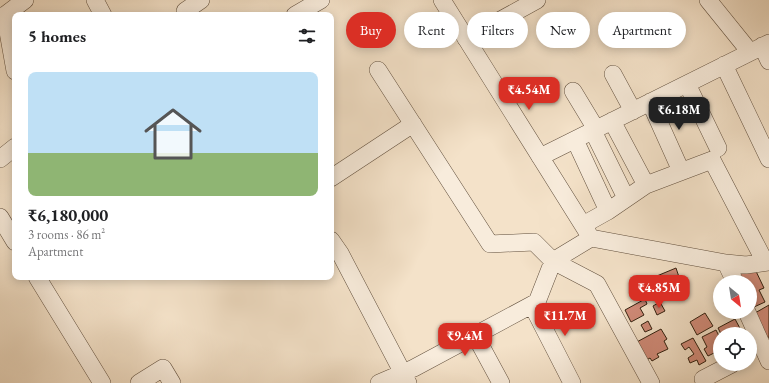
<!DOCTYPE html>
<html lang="en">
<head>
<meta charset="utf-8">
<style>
	body { margin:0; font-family:"EB Garamond",serif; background:#f2f2f2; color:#202124; height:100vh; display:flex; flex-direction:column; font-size:15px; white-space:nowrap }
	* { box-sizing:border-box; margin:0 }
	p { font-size:13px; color:#757577 }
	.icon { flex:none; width:22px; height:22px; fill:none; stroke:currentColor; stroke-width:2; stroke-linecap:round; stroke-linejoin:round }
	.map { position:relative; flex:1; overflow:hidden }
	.side { position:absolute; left:12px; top:12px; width:322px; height:268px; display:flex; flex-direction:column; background:#fff; border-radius:8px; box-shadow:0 2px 10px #0003 }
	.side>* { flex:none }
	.hud { position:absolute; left:346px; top:12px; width:363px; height:36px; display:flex; gap:8px }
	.needle { width:26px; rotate:150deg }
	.tools { position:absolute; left:713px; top:275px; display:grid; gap:8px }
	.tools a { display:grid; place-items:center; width:44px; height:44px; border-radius:50%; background:#fff; box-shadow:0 2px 10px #0003; font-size:20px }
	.price { position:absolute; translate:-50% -34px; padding:0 9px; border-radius:8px; background:#d93025; color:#fff; font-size:13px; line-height:26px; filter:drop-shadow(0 1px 2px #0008) }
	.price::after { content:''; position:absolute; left:50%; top:24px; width:12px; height:9px; margin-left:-6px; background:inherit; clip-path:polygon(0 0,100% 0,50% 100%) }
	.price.on { background:#222; color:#fff }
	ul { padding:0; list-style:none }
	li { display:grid; align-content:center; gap:8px; height:212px; padding:0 16px }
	li span { display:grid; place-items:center; height:124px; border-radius:8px; color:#555 }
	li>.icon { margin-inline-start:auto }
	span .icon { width:72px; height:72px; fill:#fffc; stroke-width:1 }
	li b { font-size:17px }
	h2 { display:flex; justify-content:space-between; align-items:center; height:48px; padding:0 16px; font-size:17px }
	.tag { padding:0 14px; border-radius:18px; background:#fff; box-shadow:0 2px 10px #0003; font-size:14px; line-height:36px }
	.tag.on { background:#d93025; color:#fff }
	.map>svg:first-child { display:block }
	.building { fill:#d18b79; stroke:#31200f }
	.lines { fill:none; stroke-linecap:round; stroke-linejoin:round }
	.minor-casing { stroke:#62503e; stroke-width:18 }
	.minor { stroke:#f8ecdc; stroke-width:17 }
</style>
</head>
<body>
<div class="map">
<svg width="769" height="383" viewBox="0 0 769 383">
	<rect width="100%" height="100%" fill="#f4e2c9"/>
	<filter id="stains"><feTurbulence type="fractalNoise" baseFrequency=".005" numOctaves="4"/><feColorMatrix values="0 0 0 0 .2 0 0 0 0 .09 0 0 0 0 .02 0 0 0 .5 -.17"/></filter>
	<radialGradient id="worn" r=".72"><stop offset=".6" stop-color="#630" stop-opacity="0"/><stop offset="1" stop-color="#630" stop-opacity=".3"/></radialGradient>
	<path class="building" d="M753,265L764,288L759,290L765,302L754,307L750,298V282H737L733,275Z
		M676,268L680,280L644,294L640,283Z
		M645,299L647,304L640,308L644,315L631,322L625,310Z
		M660,302L665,311L657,315L653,306Z
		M769,305V337L763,340L755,313Z
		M705,313L713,326L697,335L690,322Z
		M735,319L743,334H721L718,328Z
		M648,321L652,329L645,332L641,325Z
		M661,329L667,339L664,341L668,349L657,354L659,357L652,361L650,358L643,362L633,344Z
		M716,330L720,338V354L716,357L714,353L708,356L704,349L707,347L702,337Z
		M693,338L706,361L699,365L697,360L690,363L688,358L694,354L689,347L685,350L681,344Z"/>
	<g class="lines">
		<defs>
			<path id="minor" d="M95,0L103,15
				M442,0L591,238
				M708,0L750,52
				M185,11L201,0
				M5,15L15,71
				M295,15L321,0
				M0,17L5,15L25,0
				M466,39L537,0
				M762,46L769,61
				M724,65L769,159
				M378,70L490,244L534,242L553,261L597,284L651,383
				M613,74L633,111
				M687,84L718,148
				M573,91L596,129
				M650,102L681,171
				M612,121L646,185
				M593,131L626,198
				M575,140L608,211
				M540,157L769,43
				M0,159L15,147
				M331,178L413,124
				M0,217L15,242
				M583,225L608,211L646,185L712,160L765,262
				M331,240L340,253L408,383
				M726,263L735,282
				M37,277L102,383
				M532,305L572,383
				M747,312L769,361
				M475,335L501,383
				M139,383L163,368L172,383
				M379,383L414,368L537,302L553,261L591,238L726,263L746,265L769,262
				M705,383L703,379L732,364"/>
		</defs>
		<use href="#minor" class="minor-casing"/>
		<use href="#minor" class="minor"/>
	</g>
	<rect width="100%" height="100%" filter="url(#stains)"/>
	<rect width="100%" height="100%" fill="url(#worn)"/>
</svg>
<div class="tools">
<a><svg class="needle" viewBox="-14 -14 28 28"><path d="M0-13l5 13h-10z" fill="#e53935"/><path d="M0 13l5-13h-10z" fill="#757577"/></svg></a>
<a><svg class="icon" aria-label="locate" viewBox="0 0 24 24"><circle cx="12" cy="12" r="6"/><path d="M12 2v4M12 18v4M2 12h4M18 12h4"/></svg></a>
</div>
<b class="price" style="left:529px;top:111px">₹4.54M</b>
<b class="price on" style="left:679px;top:131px">₹6.18M</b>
<b class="price" style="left:659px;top:309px">₹4.85M</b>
<b class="price" style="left:565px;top:337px">₹11.7M</b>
<b class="price" style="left:465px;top:357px">₹9.4M</b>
<div class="hud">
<a class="tag on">Buy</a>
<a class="tag">Rent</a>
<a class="tag">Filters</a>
<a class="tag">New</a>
<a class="tag">Apartment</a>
</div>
<section class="side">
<h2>5 homes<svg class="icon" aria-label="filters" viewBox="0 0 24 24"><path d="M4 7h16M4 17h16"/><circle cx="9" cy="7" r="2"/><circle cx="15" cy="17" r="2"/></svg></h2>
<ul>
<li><span style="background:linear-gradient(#bfe0f5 65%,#8fb573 0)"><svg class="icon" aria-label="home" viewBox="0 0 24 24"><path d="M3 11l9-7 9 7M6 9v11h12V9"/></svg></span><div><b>₹6,180,000</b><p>3 rooms · 86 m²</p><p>Apartment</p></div></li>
</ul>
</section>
</div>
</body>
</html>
